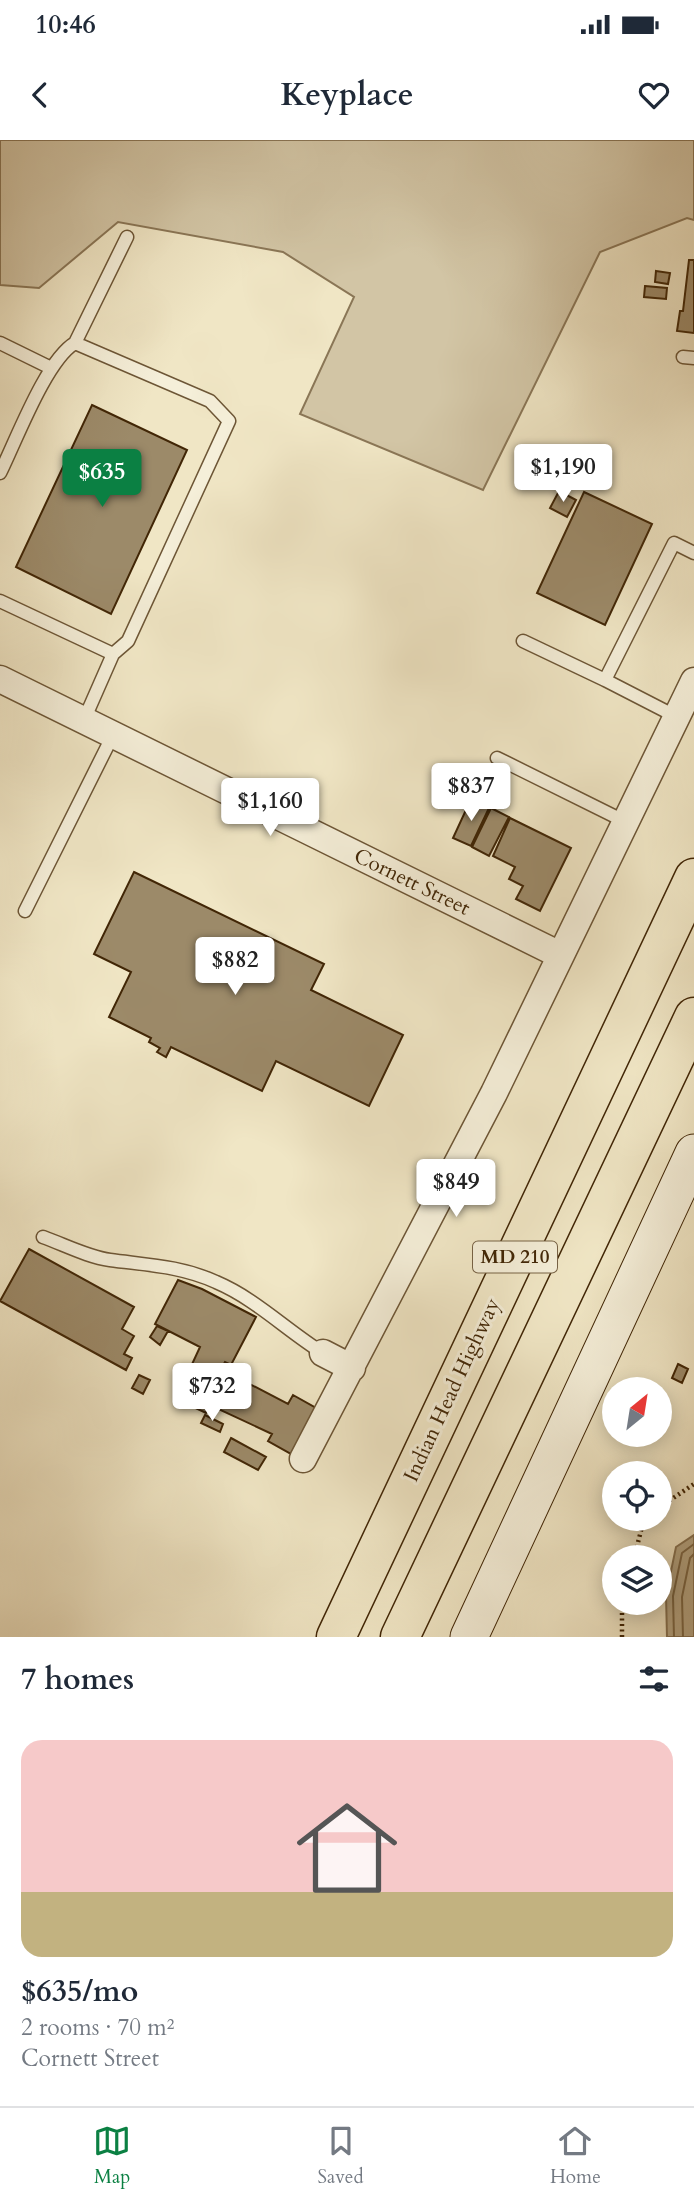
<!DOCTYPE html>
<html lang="en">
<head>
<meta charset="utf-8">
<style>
	body { margin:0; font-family:Cardo,serif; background:#f2f2f3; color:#1f2937; height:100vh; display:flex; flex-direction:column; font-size:26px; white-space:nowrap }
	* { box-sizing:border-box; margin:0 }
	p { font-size:23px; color:#747a83 }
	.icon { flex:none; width:38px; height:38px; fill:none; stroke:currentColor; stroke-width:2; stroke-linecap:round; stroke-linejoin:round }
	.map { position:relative; height:1497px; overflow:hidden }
	.details { display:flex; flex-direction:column; background:#fff; flex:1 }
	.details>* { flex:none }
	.needle { width:46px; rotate:30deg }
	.tools { position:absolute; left:602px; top:1237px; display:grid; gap:14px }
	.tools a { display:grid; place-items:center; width:70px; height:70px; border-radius:50%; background:#fff; box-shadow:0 4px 18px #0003; font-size:35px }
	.price { position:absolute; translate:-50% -60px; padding:0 16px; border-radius:7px; background:#fff; color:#222; font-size:23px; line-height:46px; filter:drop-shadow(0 2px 4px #0008) }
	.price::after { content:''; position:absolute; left:50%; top:42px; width:21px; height:16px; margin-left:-10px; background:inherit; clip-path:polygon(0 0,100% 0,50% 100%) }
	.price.active { background:#0b8043; color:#fff }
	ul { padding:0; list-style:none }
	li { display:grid; align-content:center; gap:14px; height:371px; padding:0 21px }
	li span { display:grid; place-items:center; height:217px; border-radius:21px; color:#555 }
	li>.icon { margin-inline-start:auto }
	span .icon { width:126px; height:126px; fill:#fffc; stroke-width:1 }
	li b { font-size:30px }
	h2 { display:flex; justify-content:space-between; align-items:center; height:84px; padding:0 21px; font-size:30px }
	.status { display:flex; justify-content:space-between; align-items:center; height:49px; padding:0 35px; background:#fff; direction:ltr }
	.status svg { height:19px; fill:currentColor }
	header { display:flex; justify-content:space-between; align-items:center; height:91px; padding:0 21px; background:#fff; font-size:32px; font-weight:700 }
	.menu { display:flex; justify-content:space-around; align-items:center; height:98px; border-top:2px solid #e0e1e3; background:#fff; font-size:19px; color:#747a83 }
	.menu a { display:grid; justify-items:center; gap:4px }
	.menu .active { color:#0b8043 }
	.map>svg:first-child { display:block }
	.green { fill:#d2c5a5; stroke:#8a7656; stroke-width:2 }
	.water { fill:#b4a584; stroke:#867252; stroke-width:2 }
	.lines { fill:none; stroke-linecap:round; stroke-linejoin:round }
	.shore { stroke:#7a6645; stroke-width:2 }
	.building { fill:#9c8a69; stroke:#412606; stroke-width:2 }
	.lane-casing { stroke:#6d5636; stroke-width:15 }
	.street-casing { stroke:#6d5636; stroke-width:29 }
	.secondary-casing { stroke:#412606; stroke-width:39 }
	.highway-casing { stroke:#412606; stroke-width:41 }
	.path { stroke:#412606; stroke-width:4.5; stroke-dasharray:2 3.5; stroke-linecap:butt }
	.lane { stroke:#f5efd9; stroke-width:12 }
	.street { stroke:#f5efd9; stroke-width:26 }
	.secondary { stroke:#f5efd9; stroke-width:37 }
	.highway { stroke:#f0e6c5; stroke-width:38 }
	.labels { text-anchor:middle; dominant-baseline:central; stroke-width:6; stroke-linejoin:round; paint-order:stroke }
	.shield { fill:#f5efd9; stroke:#776245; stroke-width:2 }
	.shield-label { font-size:19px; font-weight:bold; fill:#412606 }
	.street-label { font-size:21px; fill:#412606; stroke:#f5efd9 }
</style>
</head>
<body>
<div class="status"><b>10:46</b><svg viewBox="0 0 49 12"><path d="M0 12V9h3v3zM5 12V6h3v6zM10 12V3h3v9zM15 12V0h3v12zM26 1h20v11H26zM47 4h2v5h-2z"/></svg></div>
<header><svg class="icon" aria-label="back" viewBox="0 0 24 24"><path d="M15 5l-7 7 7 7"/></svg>Keyplace<svg class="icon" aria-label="heart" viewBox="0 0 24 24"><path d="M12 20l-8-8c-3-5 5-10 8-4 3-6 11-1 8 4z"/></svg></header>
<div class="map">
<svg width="694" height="1497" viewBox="0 0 694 1497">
	<rect width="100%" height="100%" fill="#f0e6c5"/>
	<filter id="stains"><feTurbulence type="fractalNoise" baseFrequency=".00286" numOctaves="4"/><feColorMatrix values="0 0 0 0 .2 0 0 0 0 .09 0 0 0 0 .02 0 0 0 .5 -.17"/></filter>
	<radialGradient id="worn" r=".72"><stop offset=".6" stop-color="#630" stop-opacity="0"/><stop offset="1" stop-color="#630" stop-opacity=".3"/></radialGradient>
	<path class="green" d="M0,0H694V80L687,78L600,112L483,350L300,274L354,157L283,112L118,82L39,148L0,145Z"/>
	<path class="water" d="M694,1395V1497H667L666,1455L676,1407Z"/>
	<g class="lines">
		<path class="shore" d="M674,1497L673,1456L682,1413L694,1404
			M683,1497L682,1457L690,1418L694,1414"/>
	</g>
	<path class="building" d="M689,120H694V193L677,191L680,171H683Z
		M656,131L670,133L668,144L655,142Z
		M645,146L667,148L666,159L644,157Z
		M92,265L187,310L111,474L16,427Z
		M559,351L576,360L567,377L550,368Z
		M584,352L652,384L605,485L537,453Z
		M471,659L489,668L471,706L453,698Z
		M491,668L509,677L489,716L472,707Z
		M510,678L571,708L540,771L516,759L523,746L509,739L515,727L493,716Z
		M134,732L324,824L311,850L403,895L369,966L276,921L262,951L171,907L166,917L157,912L160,908L149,902L151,898L109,877L131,832L94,814Z
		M29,1109L134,1167L122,1189L134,1196L124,1214L132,1218L126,1230L0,1161Z
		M178,1140L202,1149L256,1177L231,1225L225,1222L221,1229L288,1264L293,1255L316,1268L293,1315L268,1301L272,1294L210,1265L206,1273L176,1259L200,1207L155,1184Z
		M157,1186L168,1191L160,1205L150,1197Z
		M678,1224L688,1229L682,1243L672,1238Z
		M139,1235L150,1240L143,1254L132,1248Z
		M205,1275L223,1284L220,1292L201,1283Z
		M231,1298L266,1317L258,1330L224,1312Z"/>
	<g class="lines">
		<defs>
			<path id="lane" d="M0,203L51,228
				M75,203L127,97
				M683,217L694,218
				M0,333C16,301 46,220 75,203L210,261L229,281L128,501L113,514L84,580
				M0,461L113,514
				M523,501L605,540
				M677,577L605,540L674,403L694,413
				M497,618L626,682
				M25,771L113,595
				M43,1097C65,1105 88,1117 110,1120C147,1125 181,1126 216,1142C256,1159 286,1190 323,1213"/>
			<path id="street" d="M0,539L560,815
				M323,1213L352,1228
				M303,1319L494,953L694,541"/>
			<path id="secondary" d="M469,1497L694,1013"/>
			<path id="highway" d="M336,1497L694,738
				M400,1497L694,877"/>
		</defs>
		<use href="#lane" class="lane-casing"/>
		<use href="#street" class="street-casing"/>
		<use href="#secondary" class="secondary-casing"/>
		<use href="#highway" class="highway-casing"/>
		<path class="path" d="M660,1367L694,1344
			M634,1418L644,1379
			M622,1497V1463"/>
		<use href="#lane" class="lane"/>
		<use href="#street" class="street"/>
		<use href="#secondary" class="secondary"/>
		<use href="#highway" class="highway"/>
	</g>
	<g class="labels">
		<rect class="shield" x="473" y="1101.5" width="84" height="31" rx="5"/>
		<g class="shield-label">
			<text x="515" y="1117">MD 210</text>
		</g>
		<g class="street-label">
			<text transform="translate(412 742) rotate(26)">Cornett Street</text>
			<text transform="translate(452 1250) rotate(-65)">Indian Head Highway</text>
		</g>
	</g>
	<rect width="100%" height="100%" filter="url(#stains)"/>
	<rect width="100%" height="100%" fill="url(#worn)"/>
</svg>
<div class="tools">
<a><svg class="needle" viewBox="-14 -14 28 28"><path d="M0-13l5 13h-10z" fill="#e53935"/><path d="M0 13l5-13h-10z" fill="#747a83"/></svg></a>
<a><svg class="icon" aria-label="locate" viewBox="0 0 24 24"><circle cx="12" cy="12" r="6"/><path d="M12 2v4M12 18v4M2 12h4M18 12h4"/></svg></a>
<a><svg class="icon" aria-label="layers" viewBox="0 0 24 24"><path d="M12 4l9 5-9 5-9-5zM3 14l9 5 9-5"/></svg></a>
</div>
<b class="price" style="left:563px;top:364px">$1,190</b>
<b class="price active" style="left:102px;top:369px">$635</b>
<b class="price" style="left:471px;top:683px">$837</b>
<b class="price" style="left:270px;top:698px">$1,160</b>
<b class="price" style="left:235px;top:857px">$882</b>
<b class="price" style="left:456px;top:1079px">$849</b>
<b class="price" style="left:212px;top:1283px">$732</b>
</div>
<section class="details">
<h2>7 homes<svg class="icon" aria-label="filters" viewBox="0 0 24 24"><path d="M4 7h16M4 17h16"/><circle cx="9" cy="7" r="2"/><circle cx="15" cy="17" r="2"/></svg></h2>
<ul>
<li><span style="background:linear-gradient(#f6c9c9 70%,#c2b280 0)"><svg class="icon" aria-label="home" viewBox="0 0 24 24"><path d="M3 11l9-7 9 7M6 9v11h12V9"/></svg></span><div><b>$635/mo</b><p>2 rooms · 70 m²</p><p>Cornett Street</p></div></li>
</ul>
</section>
<nav class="menu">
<a class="active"><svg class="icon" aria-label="map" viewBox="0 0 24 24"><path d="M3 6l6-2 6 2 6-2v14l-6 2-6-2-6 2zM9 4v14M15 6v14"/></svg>Map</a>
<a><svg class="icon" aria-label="saved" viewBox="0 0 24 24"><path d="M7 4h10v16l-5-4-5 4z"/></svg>Saved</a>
<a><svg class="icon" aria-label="home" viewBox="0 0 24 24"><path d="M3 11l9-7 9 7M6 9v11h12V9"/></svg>Home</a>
</nav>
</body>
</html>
